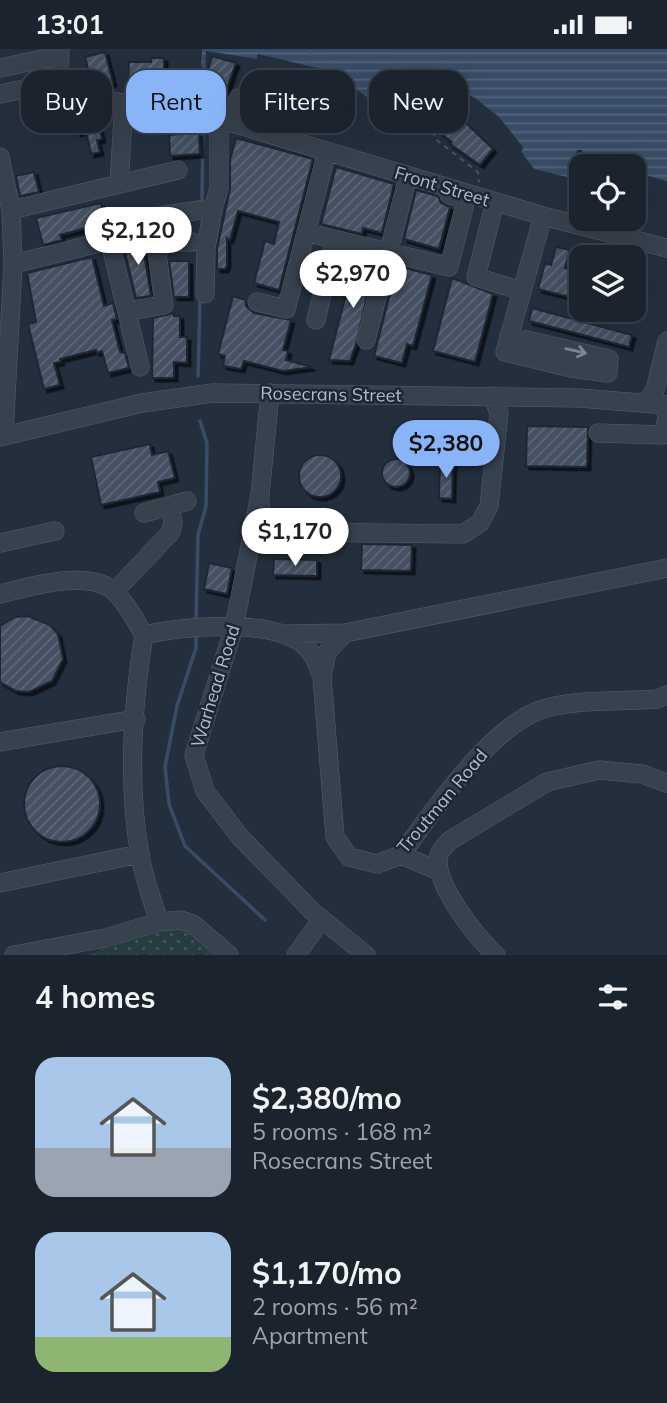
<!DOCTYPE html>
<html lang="en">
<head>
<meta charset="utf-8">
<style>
	body { margin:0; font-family:Mulish,sans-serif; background:#282f3a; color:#f1f3f6; height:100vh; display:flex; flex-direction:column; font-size:26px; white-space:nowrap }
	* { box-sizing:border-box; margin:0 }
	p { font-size:23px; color:#a0a4aa }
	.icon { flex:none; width:38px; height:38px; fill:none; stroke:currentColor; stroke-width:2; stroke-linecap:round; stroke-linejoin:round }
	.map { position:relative; height:906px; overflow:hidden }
	.details { display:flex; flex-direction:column; background:#1b232e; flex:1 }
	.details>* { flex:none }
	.hud { position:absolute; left:21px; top:21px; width:626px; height:63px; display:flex; gap:14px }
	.buttons { position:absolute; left:569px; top:105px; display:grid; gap:14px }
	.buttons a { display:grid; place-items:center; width:77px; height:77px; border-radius:14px; background:#1b232e; box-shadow:0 7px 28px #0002,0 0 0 2px #39404a; font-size:35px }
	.price { position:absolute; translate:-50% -60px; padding:0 16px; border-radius:24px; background:#fff; color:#222; font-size:23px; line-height:46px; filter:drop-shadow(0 2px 4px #0008) }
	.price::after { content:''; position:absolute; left:50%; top:42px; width:21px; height:16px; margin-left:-10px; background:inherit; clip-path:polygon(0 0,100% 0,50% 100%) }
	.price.selected { background:#8ab4f8; color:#111 }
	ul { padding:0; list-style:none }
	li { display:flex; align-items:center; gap:21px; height:175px; padding:0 35px }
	li span { display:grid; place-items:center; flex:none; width:196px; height:140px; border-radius:21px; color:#555 }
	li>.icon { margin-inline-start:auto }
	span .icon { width:84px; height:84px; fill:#fffc; stroke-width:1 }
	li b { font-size:30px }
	h2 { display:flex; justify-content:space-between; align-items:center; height:84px; padding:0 35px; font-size:30px }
	.pill { padding:0 24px; border-radius:21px; background:#1b232e; box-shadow:0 7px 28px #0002,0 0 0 2px #39404a; font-size:24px; line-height:63px }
	.pill.selected { background:#8ab4f8; color:#111 }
	.status { display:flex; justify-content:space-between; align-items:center; height:49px; padding:0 35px; background:#1b232e; direction:ltr }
	.status svg { height:19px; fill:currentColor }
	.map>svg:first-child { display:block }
	.grass { fill:url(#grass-dots) }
	.water { fill:url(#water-rules) }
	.pier { fill:#242f3e }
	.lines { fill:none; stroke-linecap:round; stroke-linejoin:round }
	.stream { stroke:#394c67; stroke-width:3.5 }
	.building { fill:url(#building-hatch); stroke:#1f2835; stroke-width:2; filter:url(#shadow) }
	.minor-casing { stroke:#565f6c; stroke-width:19 }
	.path { stroke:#44595c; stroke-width:2; stroke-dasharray:5 5; stroke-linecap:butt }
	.minor { stroke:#38414e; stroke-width:18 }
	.oneway { stroke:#7c8592 }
	.labels { text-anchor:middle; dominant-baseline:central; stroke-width:5; stroke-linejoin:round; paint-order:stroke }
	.street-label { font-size:18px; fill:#b4bcc9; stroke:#1d2633 }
</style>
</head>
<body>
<div class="status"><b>13:01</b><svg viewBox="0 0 49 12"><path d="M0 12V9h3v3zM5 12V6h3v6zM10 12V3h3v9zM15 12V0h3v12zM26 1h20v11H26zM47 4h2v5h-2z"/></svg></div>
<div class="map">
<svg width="667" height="906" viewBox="0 0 667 906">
	<defs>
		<pattern id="grass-dots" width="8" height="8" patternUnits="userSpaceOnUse" patternTransform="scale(1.75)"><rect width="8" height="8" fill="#263c3f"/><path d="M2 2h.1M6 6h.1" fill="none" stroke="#435659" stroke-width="1.8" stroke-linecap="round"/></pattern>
		<pattern id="water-rules" width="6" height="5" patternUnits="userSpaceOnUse" patternTransform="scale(1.75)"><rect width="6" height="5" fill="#394c67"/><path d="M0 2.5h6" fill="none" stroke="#53647b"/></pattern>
		<pattern id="building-hatch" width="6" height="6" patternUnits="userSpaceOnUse" patternTransform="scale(1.75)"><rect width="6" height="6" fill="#455162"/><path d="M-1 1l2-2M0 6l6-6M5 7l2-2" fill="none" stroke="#5d6877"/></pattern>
		<filter id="shadow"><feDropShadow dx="3.5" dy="3.5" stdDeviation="0" flood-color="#0009"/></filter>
	</defs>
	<rect width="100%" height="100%" fill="#242f3e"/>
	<path class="grass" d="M183,879L195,884L220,906H87L147,882Z"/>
	<path class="water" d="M202,0H667V132L634,123V117H612L573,107L567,128L534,120L517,97L461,49L422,48L399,64L385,62L344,37L271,12L206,2L205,18L201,17Z"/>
	<path class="pier" d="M258,5L334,23L385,62L399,64L419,48L459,41L475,49L499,68L523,98L520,108L459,53L423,52L400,67L385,65L342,40L270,16L256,14Z"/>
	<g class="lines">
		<path class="stream" d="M204,31V14
			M203,63V46
			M202,154L203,74
			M198,327L200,249
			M196,572L198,486L206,457L207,394L200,372
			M196,583V599L177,657L165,718L169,755L185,797L265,871"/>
	</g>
	<path class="building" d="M105,3L113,34L93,39L85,8Z
		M212,7L236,14L220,59L204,56L206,48H192L193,28H206Z
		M151,9H164V26H169V36H156V30H138V34H128L129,13H151Z
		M256,21L330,41L324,62L247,39L252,23Z
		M96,67L102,90L97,91L100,103L91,105L86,82L77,84L75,72Z
		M451,67L464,77L466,74L493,100L480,116L450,95L452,93L439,83Z
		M199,84L200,105L170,107L169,86Z
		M236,89L313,110L279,241L254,234L265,192L274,195L279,173L238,162L230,191L227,189V216L225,220H217V200L230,140V111Z
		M578,102H581V139L569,136Z
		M336,118L394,135L382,184L363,179L362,185L321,175Z
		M34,123L39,143L20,147L16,127Z
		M416,141L438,147L441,154L450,158L439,200L404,190Z
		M101,154L106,174L60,186L62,191L43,196L36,169Z
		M141,186L151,247L136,249L123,195Z
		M556,198L570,201L565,219L581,224V251L538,240L545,214L551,216Z
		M356,207L375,212L356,295L350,312L329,311Z
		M92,208L104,257L113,254L117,270L112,271L120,303L125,304L129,319L108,324L102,302L97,304L96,301L60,310L61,313L54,314L60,336L44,340L28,275L36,273L27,224Z
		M169,212H189V248H174Z
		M397,217L432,226L413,297L407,295L402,314L374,307Z
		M452,229L493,245L475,313L433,302Z
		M233,247L246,251V257L254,264L291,271L283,301L288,302L286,311L312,318L283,322L244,312L241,320L223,317L225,307L218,305Z
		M532,259L632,286L629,298L529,272Z
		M174,264V267H180V288H187V314L174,313V329H152L153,269Z
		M527,377L588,378L587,418L526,417Z
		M150,395L152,406L168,402L175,429L158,433L160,443L101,456L91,408Z
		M299 427a21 21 0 1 1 42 0a21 21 0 1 1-42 0Z
		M382 424a14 14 0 1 1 28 0a14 14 0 1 1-28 0Z
		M440,412H453L452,450L439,449Z
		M362,495L412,496L411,522L361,521Z
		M274,510L317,511V527L273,526Z
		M209,514L232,519L227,545L204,540Z
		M28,567L50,576L58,585L63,610L52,632L29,643L16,642L0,633V577L15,568Z
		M24 755a38 38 0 1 1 76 0a38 38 0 1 1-76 0Z"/>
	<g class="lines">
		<defs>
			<path id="minor" d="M0,19L47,9L60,11
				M0,45L19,41L124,54
				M57,45L60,0
				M231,74L238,49L296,63L289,91
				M0,108L11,161L13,215L4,385
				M119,135L124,54L219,70L543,167L667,199
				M495,153L476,228L522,242
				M11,161L178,121
				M306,183L449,218L466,151L449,146
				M109,189L140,318
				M156,193H192
				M13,215L99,194L152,168L213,159L219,140V70
				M205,245L206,199L213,159
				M257,253L286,260L327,102
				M127,262L164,256L152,168
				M316,271L335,190
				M509,287L609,310L608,324L571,319L505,303L543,167
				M366,291L406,135
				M270,344L260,446L234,578L194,706L205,742L240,788L312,862L366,906
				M647,353L655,341L667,292
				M598,384L664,386L667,367
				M0,388L142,354L213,344L579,349L667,356
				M260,453L262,471L281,483L463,485L480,474L489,457L499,364L492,347
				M144,464L187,452
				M0,494L55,482
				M115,542L171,483L173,473L170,457
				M0,545C30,538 92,518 117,545C128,557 136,572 144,586C132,659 127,739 141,811C145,832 153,853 159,873
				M288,585L345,584
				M144,586C182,577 277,568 307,599C315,607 318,617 322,628L335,788L349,808L377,815L401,806C432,763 487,684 535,663C568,649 622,653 657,650L667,646
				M322,628L327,603L345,584L667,519
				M0,693L136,670
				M401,806L439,822
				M0,834L139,805
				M14,906L105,889L159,873L181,871L193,875L229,906
				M296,906L322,870
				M496,906C477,889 432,833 439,806C440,801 446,796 449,792L547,733L599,721L642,725L667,734"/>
		</defs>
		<use href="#minor" class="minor-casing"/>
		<path class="path" d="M307,16L311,0
			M445,33L434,89L478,123L479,133"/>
		<use href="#minor" class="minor"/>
	</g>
	<defs><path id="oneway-shaft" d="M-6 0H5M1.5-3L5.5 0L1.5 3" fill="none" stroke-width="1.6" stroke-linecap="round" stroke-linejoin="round" transform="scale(1.75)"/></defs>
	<use class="oneway" href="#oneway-shaft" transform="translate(576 302) rotate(13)"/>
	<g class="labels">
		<g class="street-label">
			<text transform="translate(442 137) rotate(17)">Front Street</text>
			<text transform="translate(331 345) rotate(1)">Rosecrans Street</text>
			<text transform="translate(215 637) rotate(-73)">Warhead Road</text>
			<text transform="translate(442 752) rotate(-50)">Troutman Road</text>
		</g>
	</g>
</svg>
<div class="buttons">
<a><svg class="icon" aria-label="locate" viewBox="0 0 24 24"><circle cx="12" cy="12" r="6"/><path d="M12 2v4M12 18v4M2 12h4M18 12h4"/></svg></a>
<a><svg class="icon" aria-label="layers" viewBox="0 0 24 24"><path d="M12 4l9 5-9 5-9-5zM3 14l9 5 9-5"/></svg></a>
</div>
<b class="price" style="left:138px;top:218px">$2,120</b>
<b class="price" style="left:353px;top:261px">$2,970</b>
<b class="price selected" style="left:446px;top:431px">$2,380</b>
<b class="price" style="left:295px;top:519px">$1,170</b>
<div class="hud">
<a class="pill">Buy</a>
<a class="pill selected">Rent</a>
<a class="pill">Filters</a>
<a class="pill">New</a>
</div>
</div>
<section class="details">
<h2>4 homes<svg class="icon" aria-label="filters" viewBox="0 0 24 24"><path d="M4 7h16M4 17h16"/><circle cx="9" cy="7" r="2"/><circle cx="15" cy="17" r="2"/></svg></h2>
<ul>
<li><span style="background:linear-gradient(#a9c7e8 65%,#9aa5b1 0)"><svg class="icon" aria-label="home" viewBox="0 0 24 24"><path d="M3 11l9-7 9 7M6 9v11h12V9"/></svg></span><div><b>$2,380/mo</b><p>5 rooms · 168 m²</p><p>Rosecrans Street</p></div></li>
<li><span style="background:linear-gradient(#a9c7e8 75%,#8fb573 0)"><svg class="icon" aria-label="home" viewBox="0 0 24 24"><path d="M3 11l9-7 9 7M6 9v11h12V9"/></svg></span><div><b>$1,170/mo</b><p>2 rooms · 56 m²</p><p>Apartment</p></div></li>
</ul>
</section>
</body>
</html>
